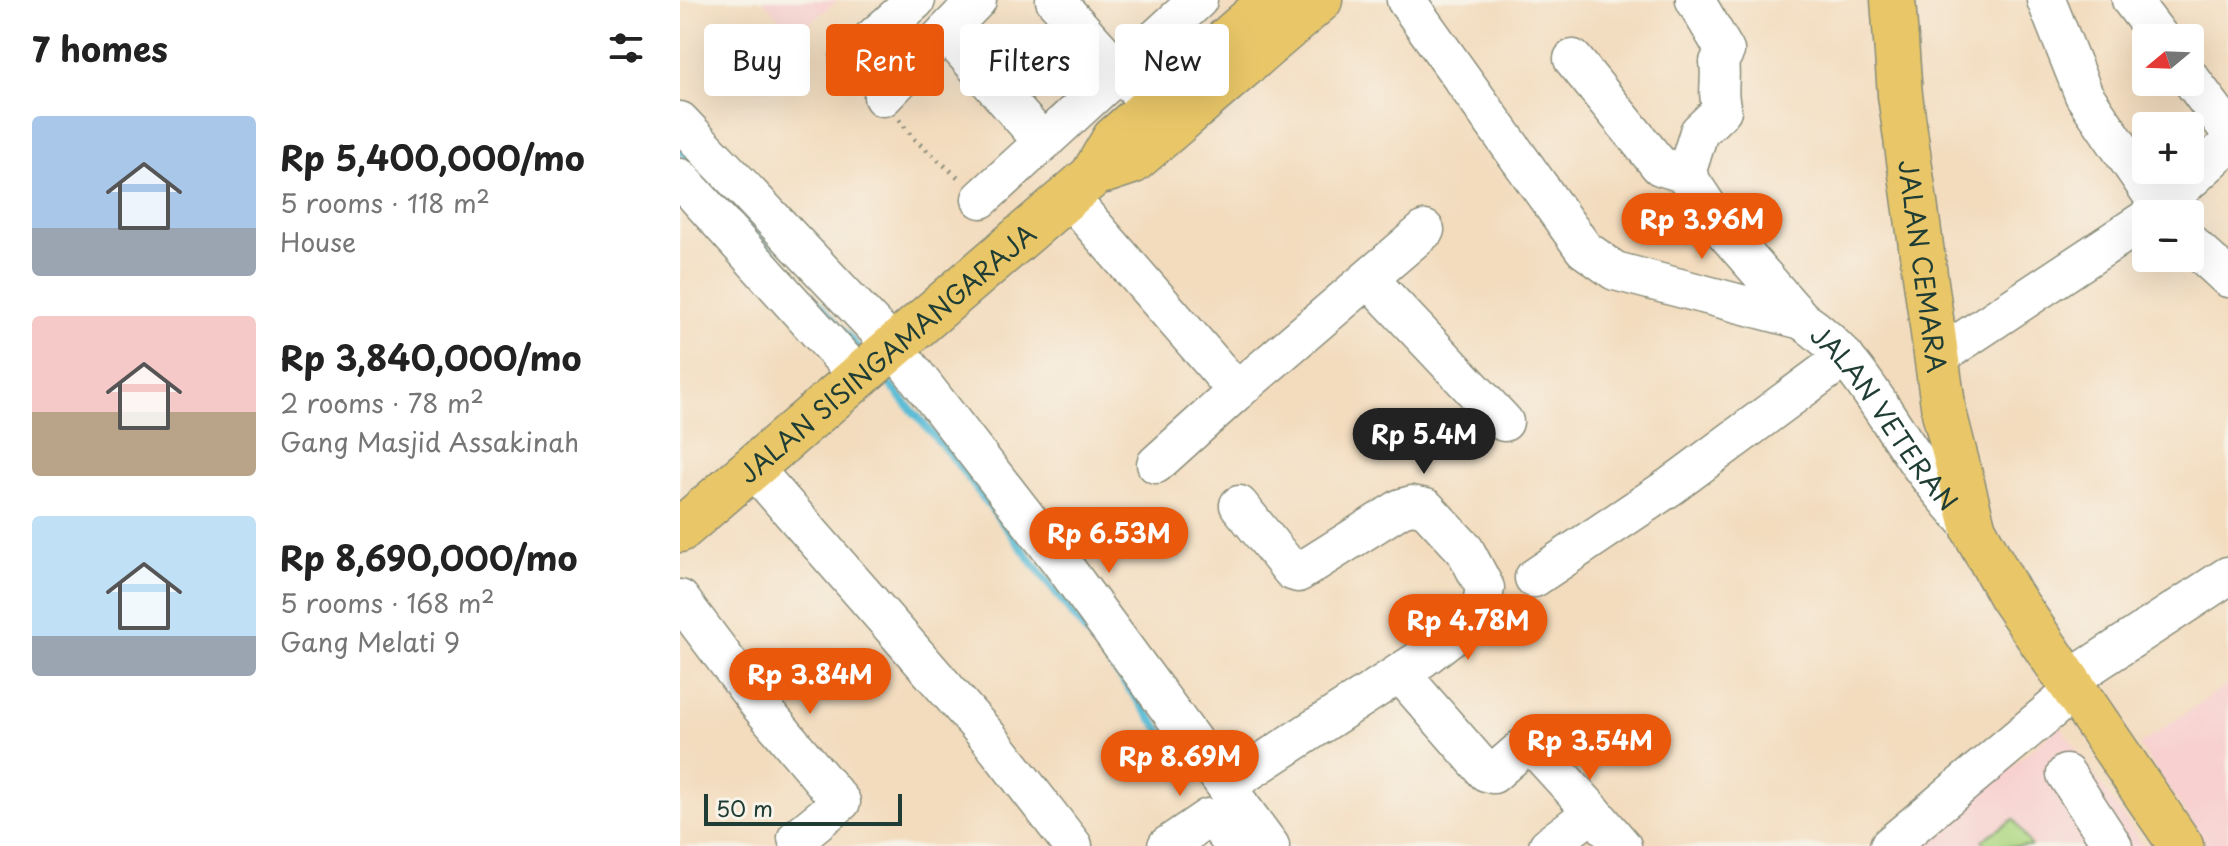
<!DOCTYPE html>
<html lang="en">
<head>
<meta charset="utf-8">
<style>
	body { margin:0; font-family:"Playpen Sans",sans-serif; background:#f6f6f6; color:#222; height:100vh; display:flex; flex-direction:column; font-size:30px; white-space:nowrap }
	* { box-sizing:border-box; margin:0 }
	p { font-size:26px; color:#767676 }
	.icon { flex:none; width:44px; height:44px; fill:none; stroke:currentColor; stroke-width:2; stroke-linecap:round; stroke-linejoin:round }
	.map { position:relative; flex:1; overflow:hidden }
	.panel { display:flex; flex-direction:column; background:#fff; width:680px }
	.panel>* { flex:none }
	.guide { position:absolute; left:24px; top:24px; width:760px; height:72px; display:flex; gap:16px }
	.needle { width:52px; rotate:251deg }
	.controls { position:absolute; left:1452px; top:24px; display:grid; gap:16px }
	.controls a { display:grid; place-items:center; width:72px; height:72px; border-radius:8px; background:#fff; box-shadow:0 8px 32px #0002; font-size:40px }
	.scale { position:absolute; left:24px; bottom:20px; width:198px; box-sizing:border-box; padding-left:8px; border:4px solid #1f3d34; border-top:0; font-size:22px; line-height:28px; white-space:nowrap; color:#1f3d34; -webkit-text-stroke:6px #f7f3e8; paint-order:stroke }
	.price { position:absolute; translate:-50% -68px; padding:0 18px; border-radius:28px; background:#ea580c; color:#fff; font-size:26px; line-height:52px; filter:drop-shadow(0 2px 4px #0008) }
	.price::after { content:''; position:absolute; left:50%; top:48px; width:24px; height:18px; margin-left:-12px; background:inherit; clip-path:polygon(0 0,100% 0,50% 100%) }
	.price.active { background:#222; color:#fff }
	ul { padding:0; list-style:none }
	li { display:flex; align-items:center; gap:24px; height:200px; padding:0 32px }
	li span { display:grid; place-items:center; flex:none; width:224px; height:160px; border-radius:8px; color:#555 }
	li>.icon { margin-inline-start:auto }
	span .icon { width:96px; height:96px; fill:#fffc; stroke-width:1 }
	li b { font-size:34px }
	h2 { display:flex; justify-content:space-between; align-items:center; height:96px; padding:0 32px; font-size:34px }
	.chip { padding:0 28px; border-radius:8px; background:#fff; box-shadow:0 8px 32px #0002; font-size:28px; line-height:72px }
	.chip.active { background:#ea580c; color:#fff }
	main { display:flex; flex:1; min-height:0 }
	.map>svg:first-child { display:block }
	.built { fill:#f7d0cf }
	.green { fill:#aed782; stroke:#668a5b; stroke-width:2 }
	.lines { fill:none; stroke-linecap:round; stroke-linejoin:round }
	.stream { stroke:#58bbd6; stroke-width:8 }
	.minor-casing { stroke:#898c79; stroke-width:41 }
	.major-casing { stroke:#898c79; stroke-width:47 }
	.highway-casing { stroke:#898c79; stroke-width:47 }
	.path { stroke:#898c79; stroke-width:5; stroke-dasharray:2 6; stroke-linecap:butt }
	.minor { stroke:#fff; stroke-width:38 }
	.major { stroke:#e9c769; stroke-width:44 }
	.highway { stroke:#e9c769; stroke-width:44 }
	.labels { text-anchor:middle; dominant-baseline:central; stroke-width:8; stroke-linejoin:round; paint-order:stroke }
	.street-label { font-size:26px; fill:#1f3d34; stroke:#f7f3e8 }
</style>
</head>
<body>
<main>
<section class="panel">
<h2>7 homes<svg class="icon" aria-label="filters" viewBox="0 0 24 24"><path d="M4 7h16M4 17h16"/><circle cx="9" cy="7" r="2"/><circle cx="15" cy="17" r="2"/></svg></h2>
<ul>
<li><span style="background:linear-gradient(#a9c7e8 70%,#9aa5b1 0)"><svg class="icon" aria-label="home" viewBox="0 0 24 24"><path d="M3 11l9-7 9 7M6 9v11h12V9"/></svg></span><div><b>Rp 5,400,000/mo</b><p>5 rooms · 118 m²</p><p>House</p></div></li>
<li><span style="background:linear-gradient(#f6c9c9 60%,#b9a48a 0)"><svg class="icon" aria-label="home" viewBox="0 0 24 24"><path d="M3 11l9-7 9 7M6 9v11h12V9"/></svg></span><div><b>Rp 3,840,000/mo</b><p>2 rooms · 78 m²</p><p>Gang Masjid Assakinah</p></div></li>
<li><span style="background:linear-gradient(#bfe0f5 75%,#9aa5b1 0)"><svg class="icon" aria-label="home" viewBox="0 0 24 24"><path d="M3 11l9-7 9 7M6 9v11h12V9"/></svg></span><div><b>Rp 8,690,000/mo</b><p>5 rooms · 168 m²</p><p>Gang Melati 9</p></div></li>
</ul>
</section>
<div class="map">
<svg width="1548" height="846" viewBox="0 0 1548 846">
	<rect width="100%" height="100%" fill="#f7f3e8"/>
	<filter id="ink" filterUnits="userSpaceOnUse"><feTurbulence type="fractalNoise" baseFrequency=".0125" numOctaves="2"/><feDisplacementMap in="SourceGraphic" scale="16" xChannelSelector="R" yChannelSelector="G"/><feConvolveMatrix kernelMatrix="1 2 1 2 8 2 1 2 1" color-interpolation-filters="sRGB"/></filter>
	<filter id="wash" filterUnits="userSpaceOnUse"><feTurbulence type="fractalNoise" baseFrequency=".006" numOctaves="4" result="noise"/><feDisplacementMap in="SourceGraphic" scale="32" xChannelSelector="R" yChannelSelector="G"/><feGaussianBlur stdDeviation="1.8" result="paint"/><feColorMatrix in="noise" values="0 0 0 0 0 0 0 0 0 0 0 0 0 0 0 0 0 1.4 0 .05"/><feComposite in="paint" operator="in"/></filter>
	<g filter="url(#wash)">
		<rect width="100%" height="100%" fill="#f3dcbe"/>
		<path class="built" d="M83,0H158L114,36Z
			M1548,684V846H1528L1459,745Z
			M1380,725L1463,846H1239Z"/>
		<path class="green" d="M1334,819L1351,846H1306L1302,840Z"/>
		<g class="lines">
			<path class="stream" d="M0,149L178,348
				M200,373L273,458L517,778"/>
		</g>
	</g>
	<g filter="url(#ink)">
		<g class="lines">
			<defs>
				<g id="minor">
					<path d="M375,0L457,90"/>
					<path id="s1" d="M726,0L904,249L935,271L1122,320C1174,354 1200,409 1235,458C1253,484 1274,507 1294,530"/>
					<path d="M1015,0L1045,51L1039,62C1042,79 1036,92 1042,110L1019,132L1006,174L1043,230L1122,320"/>
					<path d="M1366,0L1404,95L1485,214"/>
					<path d="M1451,0L1480,38"/>
					<path d="M266,32L363,142"/>
					<path d="M169,59L236,0"/>
					<path d="M893,59L980,166L1006,174"/>
					<path d="M1510,78L1548,129"/>
					<path d="M203,97L297,0"/>
					<path d="M0,121L213,346L378,558L590,846"/>
					<path d="M0,178L179,377"/>
					<path d="M388,196L557,391L476,464"/>
					<path d="M301,199L518,0"/>
					<path d="M1473,214L1548,145"/>
					<path d="M1510,243L1548,278"/>
					<path d="M689,279L824,422"/>
					<path d="M1258,357L1466,219"/>
					<path d="M557,391L745,230"/>
					<path d="M75,470L309,738L393,846"/>
					<path d="M854,578L991,486L1165,357"/>
					<path d="M0,599L78,703L161,802L117,838L122,846"/>
					<path d="M720,673L806,772L813,774L844,747L852,745L913,812"/>
					<path d="M1389,680L1548,576"/>
					<path d="M1386,774L1433,846"/>
					<path d="M546,786L743,658L795,618L801,608L805,588L785,550L746,508L732,505L721,508L618,573L612,571L559,505"/>
					<path d="M487,846L528,818L533,819L555,846"/>
					<path d="M868,846L913,812L942,846"/>
					<path d="M1209,846L1395,690"/>
				</g>
				<g id="major">
					<path id="s2" d="M1213,0L1220,95L1264,412L1294,530L1330,595L1501,846"/>
				</g>
				<g id="highway">
					<path d="M425,171L452,162L640,0"/>
					<path id="s3" d="M0,530L412,176L434,139L592,0"/>
				</g>
			</defs>
			<use href="#minor" class="minor-casing"/>
			<use href="#major" class="major-casing"/>
			<use href="#highway" class="highway-casing"/>
			<path class="path" d="M219,120L235,140L280,179"/>
			<use href="#minor" class="minor"/>
			<use href="#major" class="major"/>
			<use href="#highway" class="highway"/>
		</g>
	</g>
	<g class="labels">
		<g class="street-label">
			<text stroke="none"><textPath href="#s2" startOffset="268">JALAN CEMARA</textPath></text>
			<text stroke="none"><textPath href="#s3" startOffset="272">JALAN SISINGAMANGARAJA</textPath></text>
			<text stroke="none"><textPath href="#s1" startOffset="666">JALAN VETERAN</textPath></text>
		</g>
	</g>
</svg>
<div class="controls">
<a><svg class="needle" viewBox="-14 -14 28 28"><path d="M0-13l5 13h-10z" fill="#e53935"/><path d="M0 13l5-13h-10z" fill="#767676"/></svg></a>
<a>+</a>
<a>−</a>
</div>
<div class="scale">50 m</div>
<b class="price" style="left:1022px;top:261px">Rp 3.96M</b>
<b class="price active" style="left:744px;top:476px">Rp 5.4M</b>
<b class="price" style="left:429px;top:575px">Rp 6.53M</b>
<b class="price" style="left:788px;top:662px">Rp 4.78M</b>
<b class="price" style="left:130px;top:716px">Rp 3.84M</b>
<b class="price" style="left:910px;top:782px">Rp 3.54M</b>
<b class="price" style="left:500px;top:798px">Rp 8.69M</b>
<div class="guide">
<a class="chip">Buy</a>
<a class="chip active">Rent</a>
<a class="chip">Filters</a>
<a class="chip">New</a>
</div>
</div>
</main>
</body>
</html>
